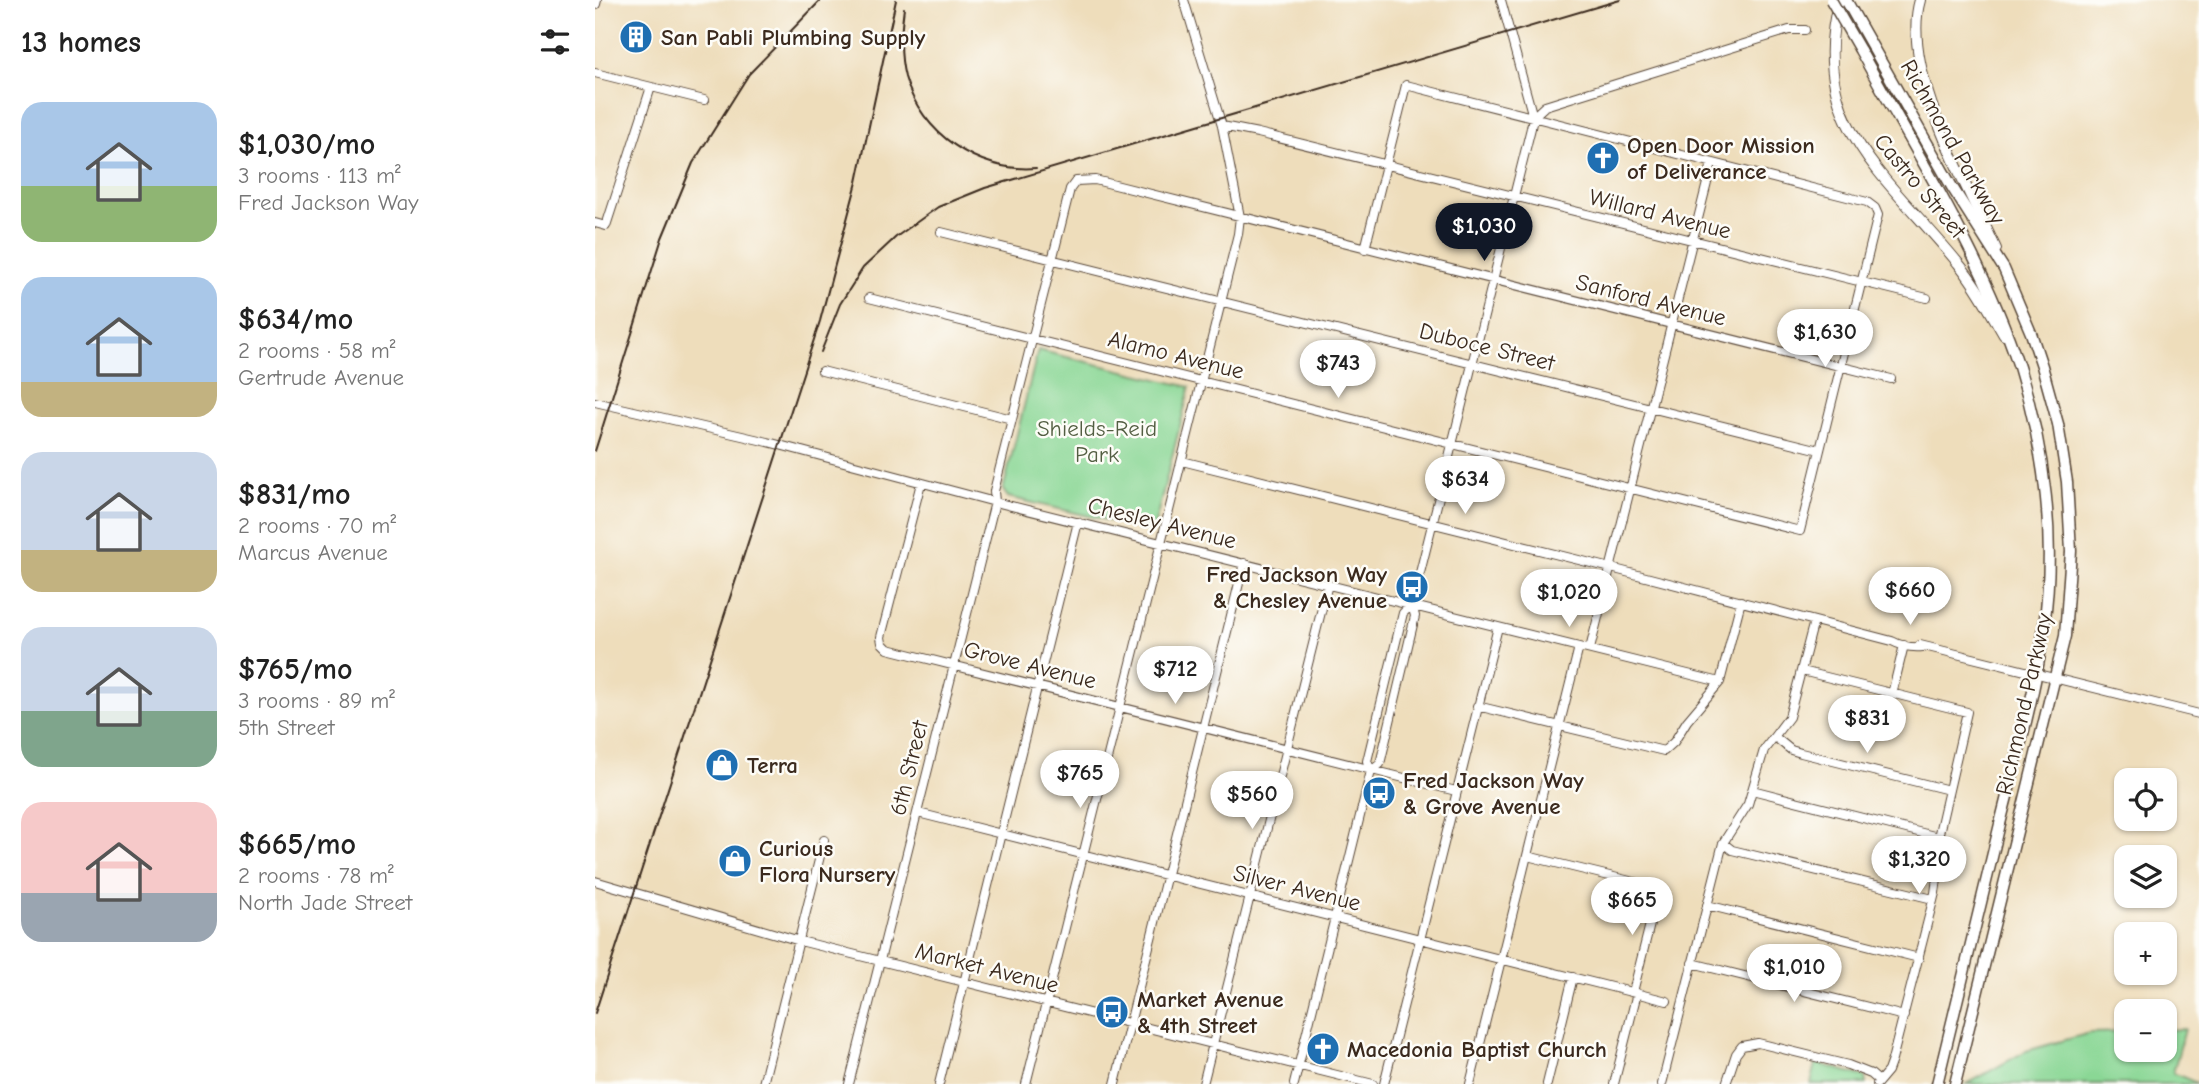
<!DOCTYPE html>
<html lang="en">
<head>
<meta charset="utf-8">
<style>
	body { margin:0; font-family:"Comic Neue",sans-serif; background:#f2f2f2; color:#222; height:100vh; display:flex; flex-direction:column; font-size:26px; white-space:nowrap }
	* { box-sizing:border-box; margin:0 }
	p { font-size:23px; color:#767676 }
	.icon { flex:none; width:38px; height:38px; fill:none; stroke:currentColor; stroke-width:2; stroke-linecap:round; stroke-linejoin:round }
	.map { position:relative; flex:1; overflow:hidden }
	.side { display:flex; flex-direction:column; background:#fff; width:595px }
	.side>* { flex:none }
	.fabs { position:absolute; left:1519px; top:768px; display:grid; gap:14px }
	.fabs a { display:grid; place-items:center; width:63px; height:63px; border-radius:14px; background:#fff; box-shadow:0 2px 5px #0004; font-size:35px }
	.price { position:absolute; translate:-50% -60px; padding:0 16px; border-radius:24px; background:#fff; color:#222; font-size:23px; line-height:46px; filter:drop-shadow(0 2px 4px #0008) }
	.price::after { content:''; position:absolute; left:50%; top:42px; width:21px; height:16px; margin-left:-10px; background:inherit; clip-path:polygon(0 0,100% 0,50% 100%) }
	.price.selected { background:#111827; color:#fff }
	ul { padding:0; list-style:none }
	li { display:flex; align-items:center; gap:21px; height:175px; padding:0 21px }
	li span { display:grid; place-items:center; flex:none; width:196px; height:140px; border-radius:21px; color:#555 }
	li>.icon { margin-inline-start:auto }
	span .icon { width:84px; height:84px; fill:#fffc; stroke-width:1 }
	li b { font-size:30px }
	h2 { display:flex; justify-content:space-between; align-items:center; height:84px; padding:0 21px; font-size:30px }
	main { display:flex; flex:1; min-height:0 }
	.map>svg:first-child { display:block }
	.green { fill:#8ad795; stroke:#62805a; stroke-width:2 }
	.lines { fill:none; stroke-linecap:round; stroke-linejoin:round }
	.minor-casing { stroke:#564536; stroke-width:10 }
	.major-casing { stroke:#564536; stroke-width:12 }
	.highway-casing { stroke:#564536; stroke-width:13 }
	.minor { stroke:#fff; stroke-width:8 }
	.major { stroke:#fff; stroke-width:10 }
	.highway { stroke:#fff; stroke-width:10 }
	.rail { stroke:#3b2a1e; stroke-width:2 }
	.highway-bridge-casing { stroke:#564536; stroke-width:13; stroke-linecap:butt }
	.highway-bridge { stroke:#fff; stroke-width:10 }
	.labels { text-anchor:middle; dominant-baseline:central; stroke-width:5; stroke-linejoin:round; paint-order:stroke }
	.poi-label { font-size:23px; font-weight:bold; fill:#3b2a1e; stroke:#fdfcf7; text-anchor:start }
	.street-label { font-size:23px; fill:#3b2a1e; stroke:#fdfcf7 }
	.park-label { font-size:23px; fill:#535e42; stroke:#fdfcf7 }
</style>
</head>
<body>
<main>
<section class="side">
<h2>13 homes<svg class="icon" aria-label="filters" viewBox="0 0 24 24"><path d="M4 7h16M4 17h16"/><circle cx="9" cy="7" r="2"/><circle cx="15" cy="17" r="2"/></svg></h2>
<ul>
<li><span style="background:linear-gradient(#a9c7e8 60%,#8fb573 0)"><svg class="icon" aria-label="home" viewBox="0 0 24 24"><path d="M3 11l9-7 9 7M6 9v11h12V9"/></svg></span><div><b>$1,030/mo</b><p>3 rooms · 113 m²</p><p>Fred Jackson Way</p></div></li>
<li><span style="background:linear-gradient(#a9c7e8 75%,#c2b280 0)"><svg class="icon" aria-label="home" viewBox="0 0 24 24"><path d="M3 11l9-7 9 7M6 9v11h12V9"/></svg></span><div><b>$634/mo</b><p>2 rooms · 58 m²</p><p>Gertrude Avenue</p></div></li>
<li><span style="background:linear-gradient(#c9d6e8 70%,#c2b280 0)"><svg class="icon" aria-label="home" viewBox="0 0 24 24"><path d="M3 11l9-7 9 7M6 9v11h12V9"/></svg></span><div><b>$831/mo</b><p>2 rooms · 70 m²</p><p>Marcus Avenue</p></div></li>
<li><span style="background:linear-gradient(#c9d6e8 60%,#7fa58c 0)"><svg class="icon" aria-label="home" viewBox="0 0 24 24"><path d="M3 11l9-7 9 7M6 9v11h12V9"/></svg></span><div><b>$765/mo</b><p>3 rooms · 89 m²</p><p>5th Street</p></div></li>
<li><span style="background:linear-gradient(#f6c9c9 65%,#9aa5b1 0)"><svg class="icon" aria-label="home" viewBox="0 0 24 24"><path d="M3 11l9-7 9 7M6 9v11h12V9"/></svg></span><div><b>$665/mo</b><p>2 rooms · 78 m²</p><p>North Jade Street</p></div></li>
</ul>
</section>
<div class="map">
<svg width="1604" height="1084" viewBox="0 0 1604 1084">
	<rect width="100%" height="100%" fill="#fdfcf7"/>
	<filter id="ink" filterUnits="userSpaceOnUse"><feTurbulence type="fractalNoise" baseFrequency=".0143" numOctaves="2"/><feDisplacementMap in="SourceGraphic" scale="14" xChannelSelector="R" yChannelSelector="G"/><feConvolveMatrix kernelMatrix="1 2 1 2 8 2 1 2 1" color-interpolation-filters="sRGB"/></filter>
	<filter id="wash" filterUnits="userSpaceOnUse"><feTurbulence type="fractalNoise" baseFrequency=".00686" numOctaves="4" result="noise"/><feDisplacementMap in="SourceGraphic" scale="28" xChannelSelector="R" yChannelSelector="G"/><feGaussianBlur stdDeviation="1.57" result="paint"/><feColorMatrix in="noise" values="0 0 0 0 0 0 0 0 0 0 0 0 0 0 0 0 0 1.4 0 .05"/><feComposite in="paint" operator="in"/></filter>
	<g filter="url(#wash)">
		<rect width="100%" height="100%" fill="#edb"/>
		<path class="green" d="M443,350L595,387L558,531L413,497L408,490Z
			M1590,1029L1578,1073L1604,1084H1372L1431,1051L1495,1033L1531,1032V1050H1570V1030Z
			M1221,1063L1264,1075L1270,1077L1271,1084H1216Z"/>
	</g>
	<g filter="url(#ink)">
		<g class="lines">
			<defs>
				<path id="minor" d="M0,73L109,100
					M938,117L950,106L1194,30H1210
					M627,126L663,133L1332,298
					M0,223L11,226L56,87
					M346,232L1225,450
					M274,298L1205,531L1283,215L1280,208L1272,202L811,85L770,249
					M227,371L417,419
					M0,402L173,442L400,502L1125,682
					M587,461L1016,568L1297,641C1306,646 1317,648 1328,647
					M326,483L286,637L287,643L293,649L861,791
					M1325,645L1604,714
					M995,649L1117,163
					M1207,671L1372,712L1341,846L1342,878L1340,893L1297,1060L1293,1071L1282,1084
					M1297,694L1309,645
					M882,706L1069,751L1079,742L1092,721L1125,682L1146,601
					M1180,737L1196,750L1206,753L1354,790
					M776,771L785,764L820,616L817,605L936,128L938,117L906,0
					M1157,790L1343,837
					M323,813L1072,1001
					M1128,843L1137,850L1338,899
					M932,856L1064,888L1038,992
					M0,881L205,941L778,1084
					M1112,905L1324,958
					M1097,963L1309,1016
					M168,1084L229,840
					M254,1084L400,502L399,491L475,189L481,181L500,180L1296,379
					M344,1084L483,522
					M431,1084L643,234L645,217L627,126L589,0
					M520,1084L649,563
					M608,1084L733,584
					M699,1084L776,771L772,761L808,613L817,605
					M789,1084L903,627
					M875,1084L984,647
					M952,1084L978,977
					M1019,1084L1042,993
					M1067,1084L1128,843L1153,804L1169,750L1194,717L1219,621
					M1131,1084L1141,1054L1147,1046L1163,1043L1253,1065L1276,1074L1284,1081"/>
				<path id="major" d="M1244,0C1211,124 1294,178 1363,263C1381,284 1395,311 1409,335
					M1325,0C1305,69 1372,185 1401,249
					M0,4L1,0"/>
				<path id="highway" d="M1251,0L1357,187L1409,269L1436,333L1447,366L1463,424L1472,482L1476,551L1470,636L1360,1084
					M1265,50C1321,153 1387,255 1424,367C1450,450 1461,540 1449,626C1441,693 1421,759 1405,824C1384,910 1363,997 1342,1084"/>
			</defs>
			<use href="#minor" class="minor-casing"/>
			<use href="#major" class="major-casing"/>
			<use href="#highway" class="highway-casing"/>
			<use href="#minor" class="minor"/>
			<use href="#major" class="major"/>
			<use href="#highway" class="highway"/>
			<path class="rail" d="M309,8C306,31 304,54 310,77C326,133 383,173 441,168
				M226,352L245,304L268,268L301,237L343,207L390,188L1025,0
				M0,451L67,238L98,163L154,74L226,0
				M0,1013L225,321L262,182L301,0"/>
			<defs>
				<path id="highway-bridge" d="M1236,0L1265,50"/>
			</defs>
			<use href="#highway-bridge" class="highway-bridge-casing"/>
			<use href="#highway-bridge" class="highway-bridge"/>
		</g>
	</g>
	<defs>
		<symbol id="building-disc" viewBox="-11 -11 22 22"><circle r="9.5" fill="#1f6fb2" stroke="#fdfcf7"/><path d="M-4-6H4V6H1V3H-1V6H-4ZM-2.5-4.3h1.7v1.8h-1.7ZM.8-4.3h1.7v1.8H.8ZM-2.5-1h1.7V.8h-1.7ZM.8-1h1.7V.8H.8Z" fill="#fff"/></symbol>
		<symbol id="church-disc" viewBox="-11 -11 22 22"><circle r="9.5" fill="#1f6fb2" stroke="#fdfcf7"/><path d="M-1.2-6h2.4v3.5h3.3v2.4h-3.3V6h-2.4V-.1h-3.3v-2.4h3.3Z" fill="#fff"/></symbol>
		<symbol id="bus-disc" viewBox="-11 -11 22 22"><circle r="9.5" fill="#1f6fb2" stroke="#fdfcf7"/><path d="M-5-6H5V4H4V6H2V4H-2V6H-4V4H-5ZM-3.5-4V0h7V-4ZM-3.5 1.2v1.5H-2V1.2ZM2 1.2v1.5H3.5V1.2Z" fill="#fff"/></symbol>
		<symbol id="shop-disc" viewBox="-11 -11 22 22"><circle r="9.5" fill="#1f6fb2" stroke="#fdfcf7"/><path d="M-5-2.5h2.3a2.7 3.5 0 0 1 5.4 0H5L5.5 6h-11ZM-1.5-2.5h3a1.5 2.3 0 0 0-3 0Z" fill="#fff"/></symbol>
	</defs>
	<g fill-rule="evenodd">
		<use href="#building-disc" x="22" y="18" width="38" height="38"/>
		<use href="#church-disc" x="989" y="139" width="38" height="38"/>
		<use href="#bus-disc" x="798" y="568" width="38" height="38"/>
		<use href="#shop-disc" x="108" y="746" width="38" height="38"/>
		<use href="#bus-disc" x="765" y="774" width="38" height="38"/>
		<use href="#shop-disc" x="121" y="842" width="38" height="38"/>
		<use href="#bus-disc" x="498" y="993" width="38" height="38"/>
		<use href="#church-disc" x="709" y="1030" width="38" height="38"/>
	</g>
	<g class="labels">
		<g class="poi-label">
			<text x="66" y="37">San Pabli Plumbing Supply</text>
			<text x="1032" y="145">Open Door Mission<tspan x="1032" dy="26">of Deliverance</tspan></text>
			<text x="792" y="574" text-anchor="end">Fred Jackson Way<tspan x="792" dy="26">&amp; Chesley Avenue</tspan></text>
			<text x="152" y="765">Terra</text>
			<text x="808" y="780">Fred Jackson Way<tspan x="808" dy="26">&amp; Grove Avenue</tspan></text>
			<text x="164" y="848">Curious<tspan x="164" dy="26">Flora Nursery</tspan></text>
			<text x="542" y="999">Market Avenue<tspan x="542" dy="26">&amp; 4th Street</tspan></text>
			<text x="752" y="1049">Macedonia Baptist Church</text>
		</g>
		<g class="street-label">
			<text transform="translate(1358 142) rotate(60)">Richmond Parkway</text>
			<text transform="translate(1325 186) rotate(50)">Castro Street</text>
			<text transform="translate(1065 214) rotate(14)">Willard Avenue</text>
			<text transform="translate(1056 300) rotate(14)">Sanford Avenue</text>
			<text transform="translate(892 347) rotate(14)">Duboce Street</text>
			<text transform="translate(581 355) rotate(14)">Alamo Avenue</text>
			<text transform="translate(567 523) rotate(14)">Chesley Avenue</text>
			<text transform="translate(435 665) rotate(14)">Grove Avenue</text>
			<text transform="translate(1429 704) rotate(-77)">Richmond Parkway</text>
			<text transform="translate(314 768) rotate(-76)">6th Street</text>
			<text transform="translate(702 888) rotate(14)">Silver Avenue</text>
			<text transform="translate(392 968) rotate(14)">Market Avenue</text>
		</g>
		<g class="park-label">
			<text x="502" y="428">Shields-Reid<tspan x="502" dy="26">Park</tspan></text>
		</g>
	</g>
</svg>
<div class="fabs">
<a><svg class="icon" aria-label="locate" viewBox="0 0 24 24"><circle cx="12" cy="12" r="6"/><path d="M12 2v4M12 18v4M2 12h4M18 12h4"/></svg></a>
<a><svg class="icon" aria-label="layers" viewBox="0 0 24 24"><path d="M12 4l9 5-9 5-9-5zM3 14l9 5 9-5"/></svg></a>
<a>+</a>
<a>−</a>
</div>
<b class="price selected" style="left:889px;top:263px">$1,030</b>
<b class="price" style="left:1230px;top:369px">$1,630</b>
<b class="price" style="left:743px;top:400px">$743</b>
<b class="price" style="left:870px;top:516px">$634</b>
<b class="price" style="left:1315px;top:627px">$660</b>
<b class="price" style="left:974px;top:629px">$1,020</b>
<b class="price" style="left:580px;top:706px">$712</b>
<b class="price" style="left:1272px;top:755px">$831</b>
<b class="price" style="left:485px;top:810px">$765</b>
<b class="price" style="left:657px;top:831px">$560</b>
<b class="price" style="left:1324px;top:896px">$1,320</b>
<b class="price" style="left:1037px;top:937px">$665</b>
<b class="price" style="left:1199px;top:1004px">$1,010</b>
</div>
</main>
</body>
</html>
